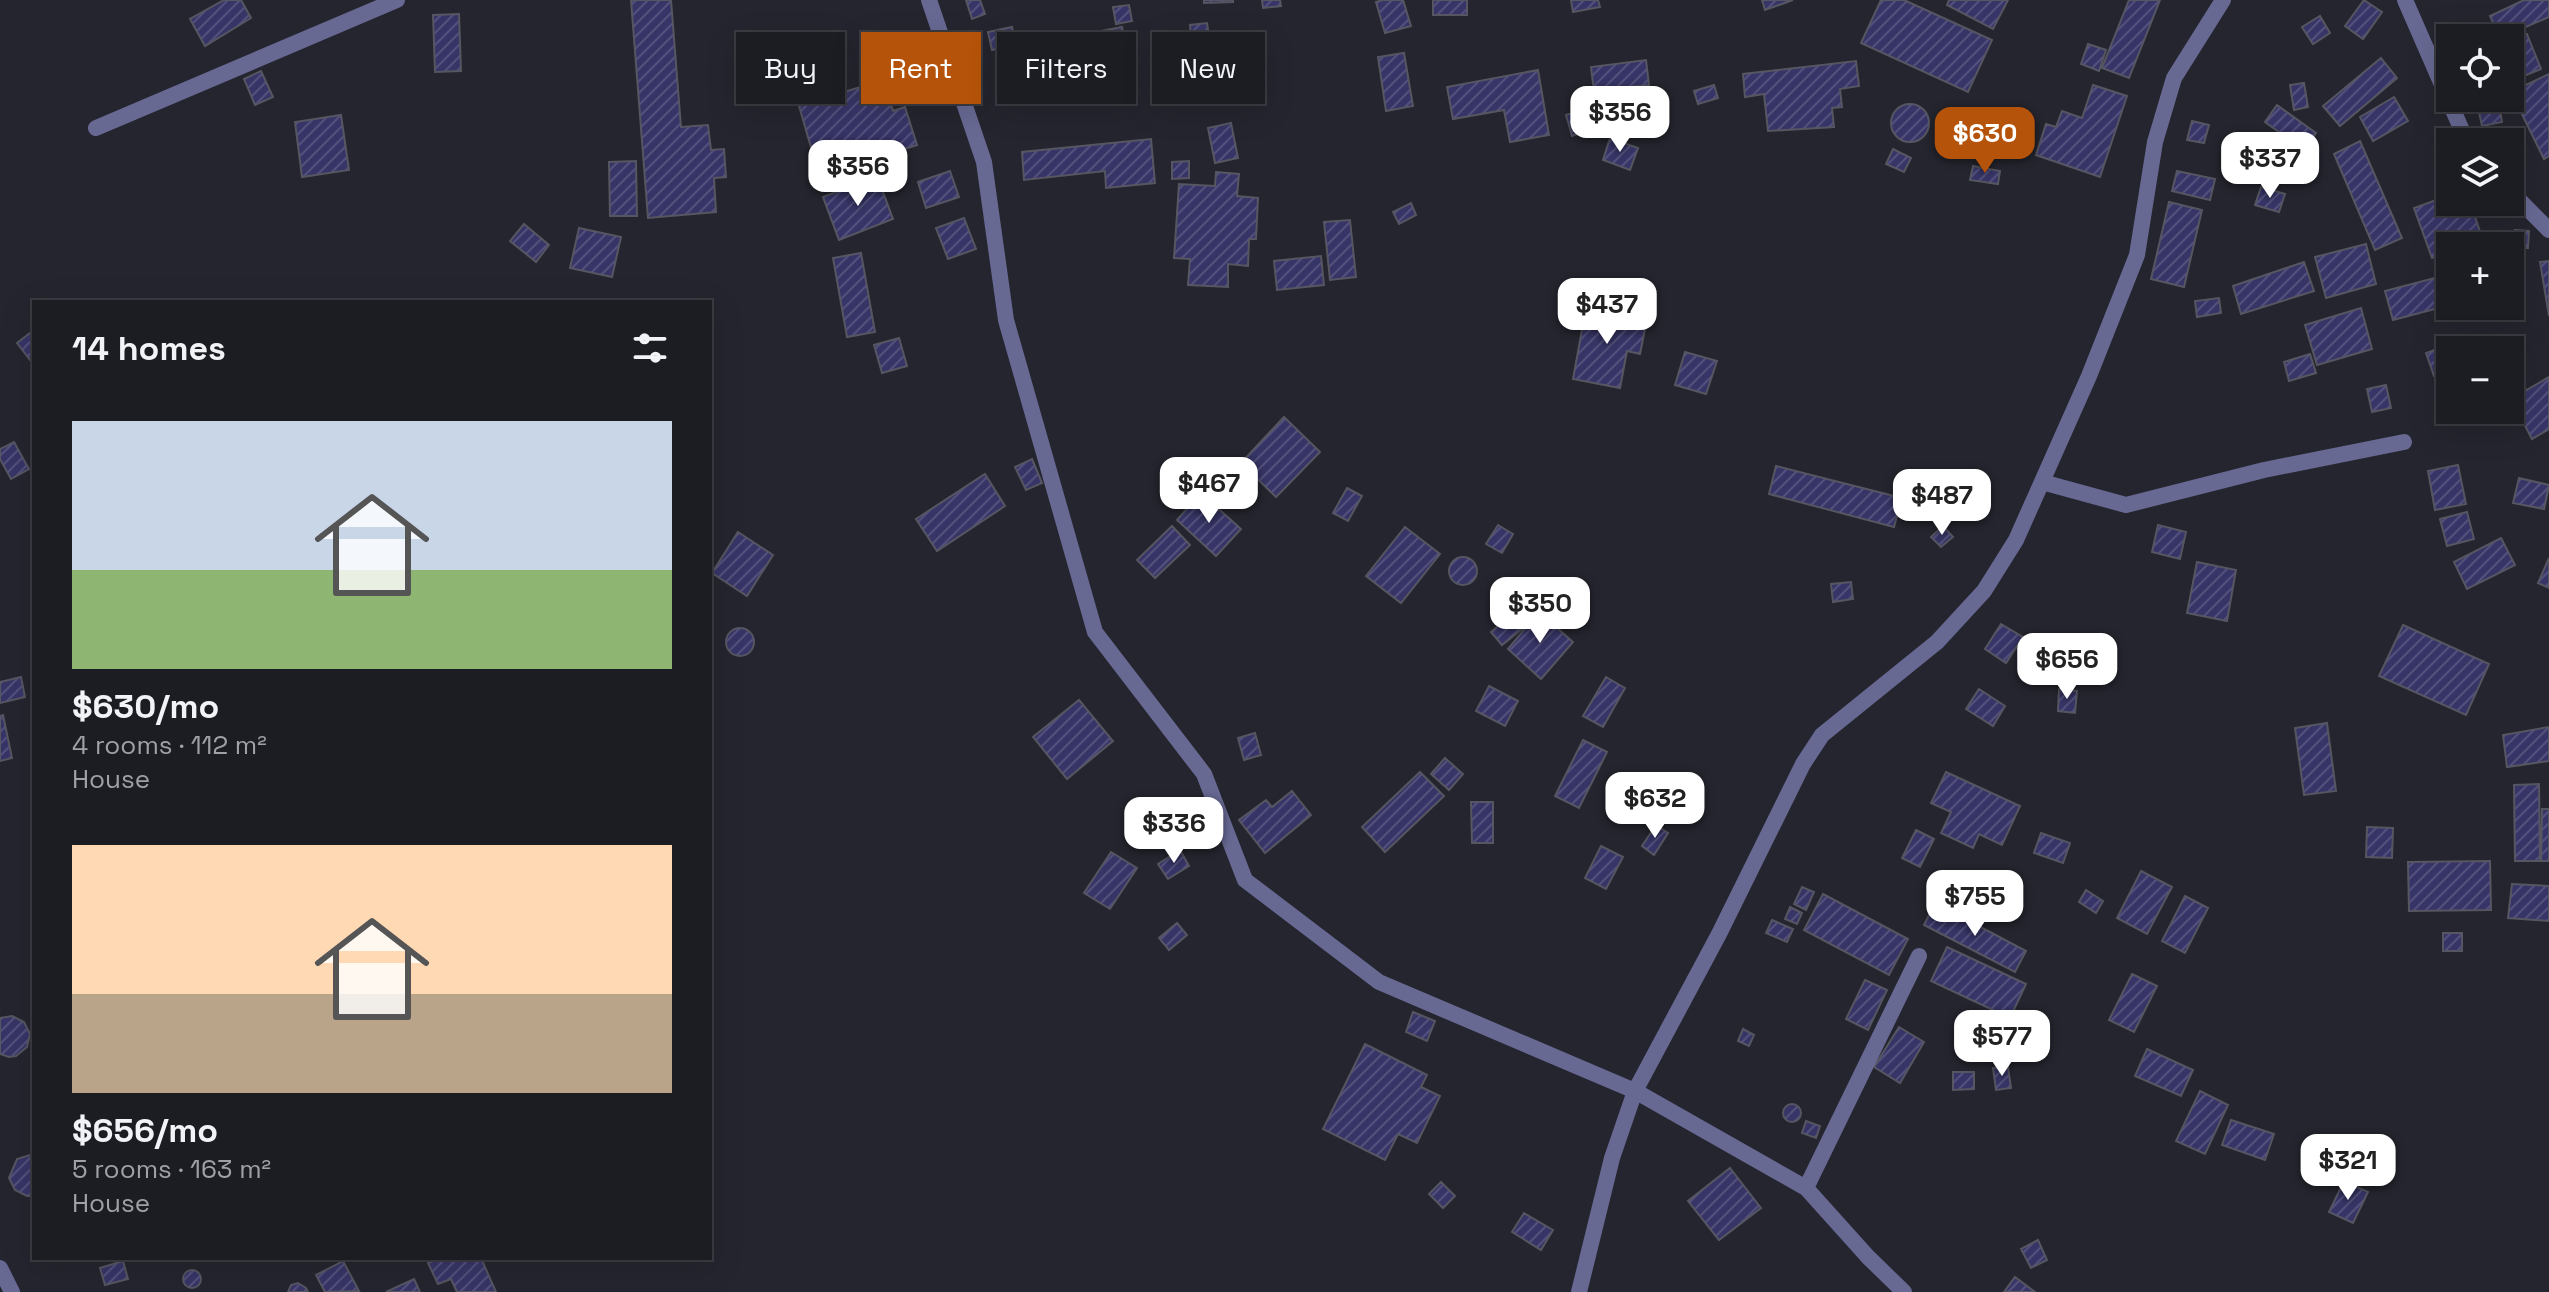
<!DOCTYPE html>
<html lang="en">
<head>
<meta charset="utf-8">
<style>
	body { margin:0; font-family:"Space Grotesk",sans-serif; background:#292930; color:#f1f3f6; height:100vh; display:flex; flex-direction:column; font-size:30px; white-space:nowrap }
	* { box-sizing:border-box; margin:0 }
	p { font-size:26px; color:#a0a1a6 }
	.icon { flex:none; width:44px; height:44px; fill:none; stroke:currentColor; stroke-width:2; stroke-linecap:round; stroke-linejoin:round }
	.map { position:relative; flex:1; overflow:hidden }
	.side { position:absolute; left:32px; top:300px; width:680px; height:960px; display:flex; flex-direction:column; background:#1c1c23; border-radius:0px; box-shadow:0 8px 32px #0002,0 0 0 2px #3a3a41 }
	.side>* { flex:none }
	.guide { position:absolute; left:736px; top:32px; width:760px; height:72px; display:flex; gap:16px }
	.fabs { position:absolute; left:2436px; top:24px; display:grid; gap:16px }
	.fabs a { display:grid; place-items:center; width:88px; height:88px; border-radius:0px; background:#1c1c23; box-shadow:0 8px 32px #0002,0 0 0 2px #3a3a41; font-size:40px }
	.price { position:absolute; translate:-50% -68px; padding:0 18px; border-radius:16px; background:#fff; color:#222; font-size:26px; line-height:52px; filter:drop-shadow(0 2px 4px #0008) }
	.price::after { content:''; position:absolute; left:50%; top:48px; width:24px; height:18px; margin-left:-12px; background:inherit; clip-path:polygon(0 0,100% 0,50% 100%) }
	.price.active { background:#b45309; color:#fff }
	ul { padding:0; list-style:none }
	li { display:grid; align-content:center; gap:16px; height:424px; padding:0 40px }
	li span { display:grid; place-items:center; height:248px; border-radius:0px; color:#555 }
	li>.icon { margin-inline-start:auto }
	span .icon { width:144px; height:144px; fill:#fffc; stroke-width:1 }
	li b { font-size:34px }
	h2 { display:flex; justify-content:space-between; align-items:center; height:96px; padding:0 40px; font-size:34px }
	.pill { padding:0 28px; border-radius:0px; background:#1c1c23; box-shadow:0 8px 32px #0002,0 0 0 2px #3a3a41; font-size:28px; line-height:72px }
	.pill.active { background:#b45309; color:#fff }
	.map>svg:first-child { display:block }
	.building { fill:url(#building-hatch); stroke:#565662; stroke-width:2 }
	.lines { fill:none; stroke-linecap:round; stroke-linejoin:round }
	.minor { stroke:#686993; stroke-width:16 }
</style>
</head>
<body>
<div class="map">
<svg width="2549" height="1292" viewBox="0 0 2549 1292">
	<defs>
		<pattern id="building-hatch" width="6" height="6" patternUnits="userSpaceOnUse" patternTransform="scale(2)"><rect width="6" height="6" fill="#373567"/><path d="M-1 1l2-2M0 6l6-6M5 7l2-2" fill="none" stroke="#53517c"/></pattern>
	</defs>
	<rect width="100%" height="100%" fill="#25252f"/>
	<path class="building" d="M224,0H241L251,18L205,46L190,19Z
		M631,0H671L681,127L708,125L711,150L724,149L726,177L714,178L716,212L648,218Z
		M966,0H980L985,14L972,19Z
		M1204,0H1233V2L1204,3Z
		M1262,0H1280L1281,6L1263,8Z
		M1383,0H1403L1411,26L1385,33L1376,2Z
		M1433,0H1467V15H1433Z
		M1571,0H1598L1600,7L1573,12Z
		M1762,0H1793L1765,10Z
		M1881,0H1904L1992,40L1968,92L1861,43Z
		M1949,0H2008L1993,29L1947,5Z
		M2129,0H2160L2129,78L2102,68Z
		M2364,0L2382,12L2363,39L2345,26Z
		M2524,0H2549V17L2500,38L2490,16Z
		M1129,5L1132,21L1116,24L1113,7Z
		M459,14L461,71L435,72L433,15Z
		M2320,16L2330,33L2313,44L2302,27Z
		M1207,23L1209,36L1191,38L1190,25Z
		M1012,27L1016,44L992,50L988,32Z
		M1122,27L1134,86L1076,98L1073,82L1060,85L1051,41Z
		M2527,34L2541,69L2514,80L2510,70V42Z
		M2088,44L2106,50L2099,71L2081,64Z
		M1404,53L1413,106L1386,111L1378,57Z
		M2381,58L2397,78L2340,126L2323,106Z
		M1646,60L1649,85L1594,91L1591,67Z
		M1856,61L1859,86L1840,89L1842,107L1832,108L1834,127L1768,131L1764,94L1745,97L1743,74Z
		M1538,70L1549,135L1510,142L1504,110L1453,119L1447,87Z
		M261,71L273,97L255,105L244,79Z
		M2549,74V156L2544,159L2511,92Z
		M883,80L893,111L905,107L917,145L819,175L799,106Z
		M2304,83L2308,107L2294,110L2290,85Z
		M1714,85L1718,98L1698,104L1694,91Z
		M2093,85L2127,96L2100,177L2036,155L2046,124L2056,127L2062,111L2082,118Z
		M2394,97L2408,121L2373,141L2360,117Z
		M2476,98H2498L2502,122L2482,126Z
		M1891 123a19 19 0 1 1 38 0a19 19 0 1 1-38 0Z
		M2277,105L2316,133L2304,150L2265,122Z
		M1586,109L1592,129L1572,136L1566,115Z
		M341,115L349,170L302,177L295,122Z
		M2192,121L2209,125L2204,143L2187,140Z
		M1231,123L1238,158L1215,163L1208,128Z
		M1610,138L1638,148L1630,170L1603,160Z
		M1151,139L1155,183L1106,188L1105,171L1024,180L1022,152Z
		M2360,141L2402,238L2375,250L2334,154Z
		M1893,149L1911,158L1904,172L1886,164Z
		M636,161L637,216H610L609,162Z
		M1189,161V178L1172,179V162Z
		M1973,166L2000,171L1998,184L1970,180Z
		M950,171L959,197L926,208L918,182Z
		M2177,171L2215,179L2210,200L2172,191Z
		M1216,172L1239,174L1237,196L1258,198L1256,239H1249L1248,266L1228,264V287L1188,285L1190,259L1174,258L1179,184L1215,186Z
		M877,176L893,219L839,240L823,197Z
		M2261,187L2285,194L2279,212L2255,205Z
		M2450,195V202H2487L2490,212L2475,217L2483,240L2466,246H2450V252L2432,258L2414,208Z
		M2169,202L2202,210L2184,287L2151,279Z
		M1411,203L1416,215L1399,224L1393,212Z
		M964,218L976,249L948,259L936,228Z
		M1350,220L1356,277L1330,280L1324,222Z
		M524,224L549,245L536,262L510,241Z
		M579,228L621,237L612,277L570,268Z
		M2515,230L2529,231L2528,248H2514Z
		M2366,244L2376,284L2326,298L2315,257Z
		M861,253L875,332L847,337L833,258Z
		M1321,256L1324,285L1277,290L1274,261Z
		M2549,261V316L2540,262Z
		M2304,262L2314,291L2241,314L2233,286Z
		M2450,274V305L2393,320L2385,291Z
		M2219,298L2221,313L2197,317L2195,301Z
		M1586,308L1647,319L1640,354L1627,351L1620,388L1573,379Z
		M2361,308L2372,349L2317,365L2305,325Z
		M34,330V365L17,343Z
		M2473,336L2478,350H2450V371L2434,376L2426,353Z
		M899,338L907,366L882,373L874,345Z
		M1685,352L1717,361L1706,394L1675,385Z
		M2310,354L2316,373L2289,381L2284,362Z
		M2549,377V429L2532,439L2511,399Z
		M2386,385L2391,408L2372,412L2367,389Z
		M1284,417L1320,452L1276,497L1241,463Z
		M14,442L29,469L11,479L0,459V449Z
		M1032,459L1042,483L1026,490L1015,467Z
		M2458,465L2466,504L2435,510L2428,471Z
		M1776,466L1902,498L1894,527L1769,494Z
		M985,474L1005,506L937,551L916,519Z
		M2519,478L2549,485L2544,509L2513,503Z
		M1347,488L1362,496L1348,521L1333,513Z
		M1201,493L1241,529L1216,556L1177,520Z
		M2467,512L2474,539L2447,546L2440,519Z
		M1498,525L1513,534L1502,553L1486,544Z
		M2158,525L2186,532L2180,559L2152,552Z
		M1172,526L1190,545L1155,578L1137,560Z
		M1943,526L1953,537L1941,547L1931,537Z
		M1405,527L1440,554L1401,603L1366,576Z
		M738,532L773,555L747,596L712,573Z
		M2501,538L2515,565L2467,589L2454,562Z
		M1449 571a14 14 0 1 1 28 0a14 14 0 1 1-28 0Z
		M2549,558V588L2538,583Z
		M2197,562L2236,570L2227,621L2187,613Z
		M1851,582L1853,599L1833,602L1831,584Z
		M1539,612L1573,642L1541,679L1508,649Z
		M1511,615L1522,629L1502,645L1491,632Z
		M2001,624L2023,637L2006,663L1985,649Z
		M2403,625L2489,664L2466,715L2379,676Z
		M726 642a14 14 0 1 1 28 0a14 14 0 1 1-28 0Z
		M21,677L25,697L0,703V682Z
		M1606,677L1625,688L1603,727L1583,716Z
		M1489,686L1518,701L1505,726L1476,711Z
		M1979,689L2005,706L1993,726L1966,709Z
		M2059,689L2077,691L2075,713L2058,711Z
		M1079,700L1113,741L1067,779L1033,737Z
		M3,715L12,758L0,761V716Z
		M2327,723L2336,791L2304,795L2295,728Z
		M2549,727V761L2507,767L2503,735Z
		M1255,733L1261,755L1244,760L1238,738Z
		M1583,740L1607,752L1579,808L1555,796Z
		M1445,758L1463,774L1449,790L1431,774Z
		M1420,772L1444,796L1385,852L1362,827Z
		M1946,772L2020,806L2002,845L1979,834L1973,848L1941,833L1951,812L1931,803Z
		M1665,777L1685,810L1668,820L1648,788Z
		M2539,784L2540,861H2515L2514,785Z
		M1292,791L1311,815L1265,853L1239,820L1266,800L1272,807Z
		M1471,802H1493V843H1472Z
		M2542,809H2549V861H2541Z
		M1656,825L1668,833L1654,855L1642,846Z
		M2367,827L2393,828L2392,858L2366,857Z
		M1916,830L1934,839L1920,867L1902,858Z
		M2041,833L2070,843L2063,863L2034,853Z
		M1601,846L1623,857L1606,889L1585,878Z
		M1180,850L1189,866L1168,879L1158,864Z
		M1111,852L1137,868L1110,909L1084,893Z
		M2490,861L2491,910L2409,911L2408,862Z
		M2141,871L2172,887L2147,934L2117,918Z
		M2512,884L2549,886V921L2508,918Z
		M1802,887L1814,892L1806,910L1794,904Z
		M2086,890L2103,901L2096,913L2079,902Z
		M1823,894L1908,939L1889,975L1804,930Z
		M2185,896L2208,908L2185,953L2162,941Z
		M1935,903L2026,951L2015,972L1924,925Z
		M1790,907L1802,913L1797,924L1785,919Z
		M1772,920L1793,929L1787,942L1766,933Z
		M1177,923L1187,935L1169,950L1159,938Z
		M2443,933H2462V951H2443Z
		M1947,947L2026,984L2010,1018L1931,981Z
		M2132,974L2157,986L2134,1032L2109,1020Z
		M1865,980L1887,990L1868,1030L1846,1019Z
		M1413,1012L1435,1021L1427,1041L1406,1032Z
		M12,1016L24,1022L30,1034L27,1047L16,1056L9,1057L0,1054V1018Z
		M1987,1019L2006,1028L1996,1050L1977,1041Z
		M1899,1027L1924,1042L1900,1083L1874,1067Z
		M1743,1029L1754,1035L1749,1046L1738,1041Z
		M1365,1044L1427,1075L1421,1087L1440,1096L1417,1143L1398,1134L1385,1160L1323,1129Z
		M2147,1049L2193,1070L2181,1096L2135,1076Z
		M2008,1067L2011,1088L1996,1090L1993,1068Z
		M1953,1072H1974V1089L1953,1090Z
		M2200,1091L2228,1105L2205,1154L2176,1141Z
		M1783 1113a9 9 0 1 1 18 0a9 9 0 1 1-18 0Z
		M2231,1120L2274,1134L2265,1160L2222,1145Z
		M1806,1121L1820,1126L1816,1138L1802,1133Z
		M30,1155L34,1156V1196H27L15,1190L9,1178L17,1159Z
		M1730,1168L1761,1208L1719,1240L1688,1201Z
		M2344,1181L2368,1192L2353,1223L2329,1212Z
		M1441,1182L1455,1196L1443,1208L1429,1194Z
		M1524,1213L1553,1230L1541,1250L1512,1232Z
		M2038,1240L2047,1260L2031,1268L2021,1249Z
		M440,1258H481L496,1292H457L451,1279L438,1284L428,1263Z
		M123,1261L128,1279L105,1285L100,1268Z
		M343,1261L359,1291L325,1292L316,1275Z
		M183 1279a9 9 0 1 1 18 0a9 9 0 1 1-18 0Z
		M2015,1277L2035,1292H2004Z
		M414,1279L420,1292H386Z
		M298,1283L306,1288L308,1292H288L291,1285Z"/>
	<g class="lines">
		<path class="minor" d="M929,0L984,162L1006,320L1095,632L1204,774L1245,880L1379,982L1635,1091L1806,1188L1868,1257L1904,1292
			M2405,0L2467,142
			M96,128L397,0
			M2510,191L2549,230
			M2042,482L2126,505L2264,470L2404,442
			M1806,1188L1919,956
			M0,1268L12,1292
			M1579,1292L1612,1158L1635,1091L1719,934L1803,764L1822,735L1937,642L1984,591L2016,540L2089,376L2137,255L2155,142L2174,78L2223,0"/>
	</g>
</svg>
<div class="fabs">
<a><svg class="icon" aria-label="locate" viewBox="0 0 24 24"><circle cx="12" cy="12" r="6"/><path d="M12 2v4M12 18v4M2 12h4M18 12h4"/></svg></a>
<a><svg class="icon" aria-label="layers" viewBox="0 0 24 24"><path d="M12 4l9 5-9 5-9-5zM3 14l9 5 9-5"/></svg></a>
<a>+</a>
<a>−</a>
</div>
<b class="price" style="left:1620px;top:154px">$356</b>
<b class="price active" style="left:1985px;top:175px">$630</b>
<b class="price" style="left:2270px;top:200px">$337</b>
<b class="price" style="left:858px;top:208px">$356</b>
<b class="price" style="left:1607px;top:346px">$437</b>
<b class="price" style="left:1209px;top:525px">$467</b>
<b class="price" style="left:1942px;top:537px">$487</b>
<b class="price" style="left:1540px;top:645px">$350</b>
<b class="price" style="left:2067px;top:701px">$656</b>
<b class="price" style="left:1655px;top:840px">$632</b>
<b class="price" style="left:1174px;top:865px">$336</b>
<b class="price" style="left:1975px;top:938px">$755</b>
<b class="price" style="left:2002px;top:1078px">$577</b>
<b class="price" style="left:2348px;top:1202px">$321</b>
<div class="guide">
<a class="pill">Buy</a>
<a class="pill active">Rent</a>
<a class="pill">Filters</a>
<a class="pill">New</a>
</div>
<section class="side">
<h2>14 homes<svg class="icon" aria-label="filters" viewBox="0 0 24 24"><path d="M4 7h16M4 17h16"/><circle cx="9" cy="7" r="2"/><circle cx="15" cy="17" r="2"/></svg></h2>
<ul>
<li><span style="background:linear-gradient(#c9d6e8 60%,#8fb573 0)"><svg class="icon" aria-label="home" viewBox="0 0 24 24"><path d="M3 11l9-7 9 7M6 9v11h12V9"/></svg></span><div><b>$630/mo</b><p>4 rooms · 112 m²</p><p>House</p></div></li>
<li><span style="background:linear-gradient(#ffd9b3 60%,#b9a48a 0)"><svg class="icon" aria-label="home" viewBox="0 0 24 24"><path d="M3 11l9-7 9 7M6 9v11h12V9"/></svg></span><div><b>$656/mo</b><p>5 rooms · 163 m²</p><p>House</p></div></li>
</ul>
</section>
</div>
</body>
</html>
